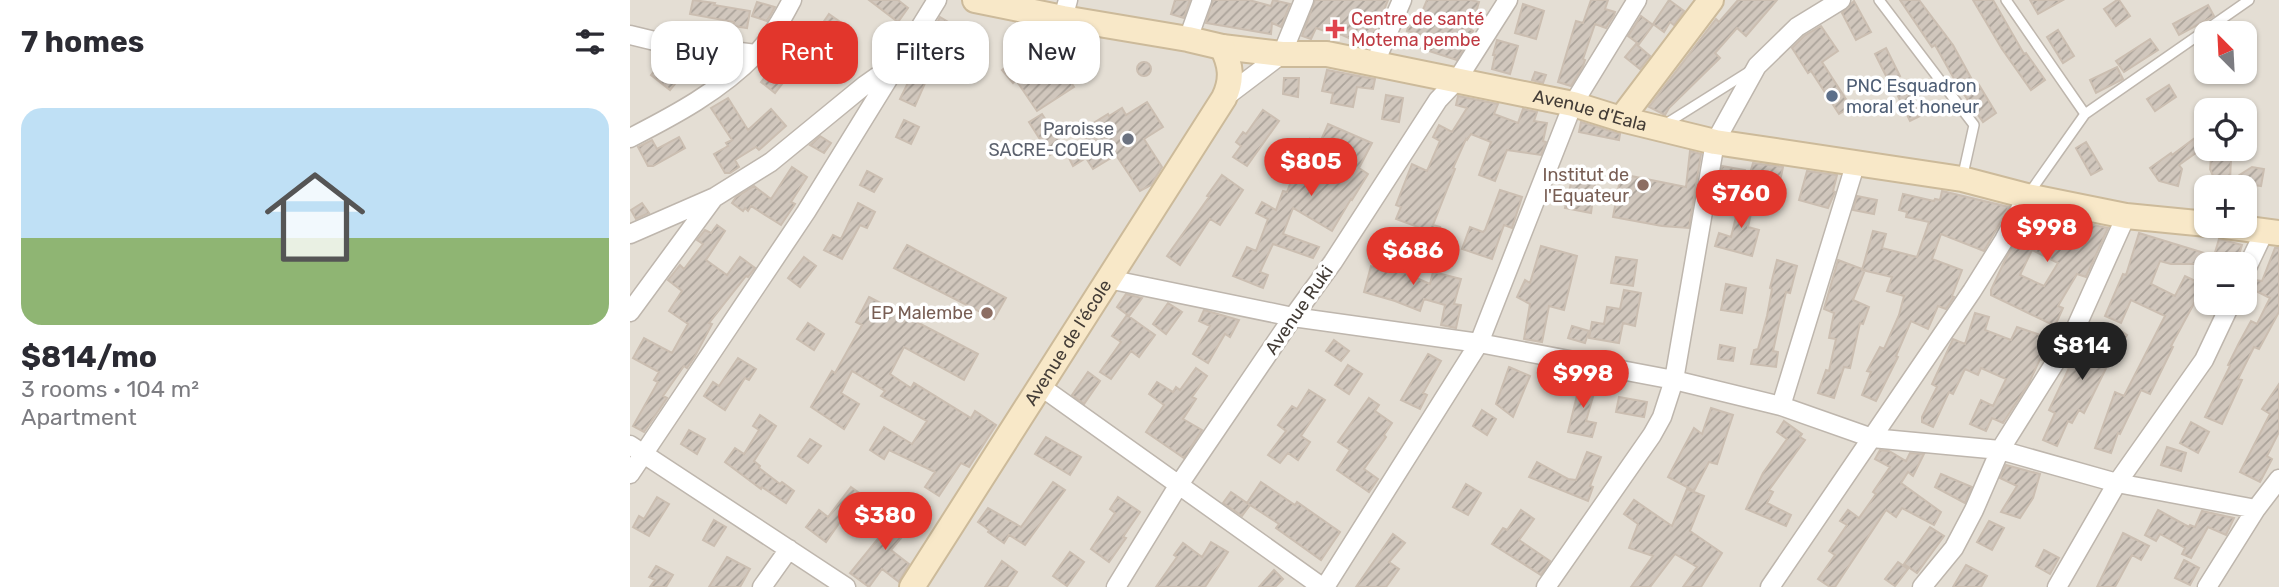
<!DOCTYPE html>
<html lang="en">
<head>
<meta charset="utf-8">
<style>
	body { margin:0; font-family:Rubik,sans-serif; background:#f2f2f3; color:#2b2b33; height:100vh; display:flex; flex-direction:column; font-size:26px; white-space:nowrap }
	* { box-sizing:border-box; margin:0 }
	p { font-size:23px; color:#7c7c81 }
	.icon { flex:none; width:38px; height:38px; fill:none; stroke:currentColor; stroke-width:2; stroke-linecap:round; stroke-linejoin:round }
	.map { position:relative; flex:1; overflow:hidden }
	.drawer { display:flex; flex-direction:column; background:#fff; width:630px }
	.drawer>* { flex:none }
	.banner { position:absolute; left:21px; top:21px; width:665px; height:63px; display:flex; gap:14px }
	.needle { width:46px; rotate:336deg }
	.buttons { position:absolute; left:1564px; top:21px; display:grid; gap:14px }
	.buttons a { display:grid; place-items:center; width:63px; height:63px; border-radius:14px; background:#fff; box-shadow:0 2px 5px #0004; font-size:35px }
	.price { position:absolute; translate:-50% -60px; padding:0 16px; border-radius:24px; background:#e2362c; color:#fff; font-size:23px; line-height:46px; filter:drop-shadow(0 2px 4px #0008) }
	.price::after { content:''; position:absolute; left:50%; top:42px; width:21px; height:16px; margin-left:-10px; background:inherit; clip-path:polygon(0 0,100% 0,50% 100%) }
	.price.selected { background:#222; color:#fff }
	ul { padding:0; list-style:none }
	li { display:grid; align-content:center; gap:14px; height:371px; padding:0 21px }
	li+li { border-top:2px solid #e1e1e2 }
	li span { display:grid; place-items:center; height:217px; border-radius:21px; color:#555 }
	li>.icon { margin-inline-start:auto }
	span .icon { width:126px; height:126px; fill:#fffc; stroke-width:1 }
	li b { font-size:30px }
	h2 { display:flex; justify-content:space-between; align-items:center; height:84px; padding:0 21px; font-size:30px }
	.tag { padding:0 24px; border-radius:21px; background:#fff; box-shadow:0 2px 5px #0004; font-size:24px; line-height:63px }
	.tag.selected { background:#e2362c; color:#fff }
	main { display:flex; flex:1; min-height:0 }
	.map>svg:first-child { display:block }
	.residential { fill:#e4ded4; fill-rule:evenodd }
	.building { fill:url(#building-hatch); stroke:#cbbeb1; stroke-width:2; fill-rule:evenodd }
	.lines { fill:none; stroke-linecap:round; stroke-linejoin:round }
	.lane-casing { stroke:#beb6ad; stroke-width:12 }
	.street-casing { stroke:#beb6ad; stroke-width:21 }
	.secondary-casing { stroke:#ccba9a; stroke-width:28 }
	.lane { stroke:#fff; stroke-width:9 }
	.street { stroke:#fff; stroke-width:18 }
	.secondary { stroke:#f8e8c8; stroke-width:24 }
	.health-dot { fill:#e0444e; stroke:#fff; stroke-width:2.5 }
	.service-dot { fill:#5c6f8a; stroke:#fff; stroke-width:2.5 }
	.worship-dot { fill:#6b7280; stroke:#fff; stroke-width:2.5 }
	.education-dot { fill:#8d6e63; stroke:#fff; stroke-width:2.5 }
	.labels { text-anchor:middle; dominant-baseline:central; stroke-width:7; stroke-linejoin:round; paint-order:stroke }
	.health-label { font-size:18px; fill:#be3a42; stroke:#fff; text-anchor:start }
	.service-label { font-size:18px; fill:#4e5e75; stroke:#fff; text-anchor:start }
	.street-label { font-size:18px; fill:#433c36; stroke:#fff }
	.worship-label { font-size:18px; fill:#5b616d; stroke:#fff; text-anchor:end }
	.education-label { font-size:18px; fill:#785e54; stroke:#fff; text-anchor:end }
</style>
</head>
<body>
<main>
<section class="drawer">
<h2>7 homes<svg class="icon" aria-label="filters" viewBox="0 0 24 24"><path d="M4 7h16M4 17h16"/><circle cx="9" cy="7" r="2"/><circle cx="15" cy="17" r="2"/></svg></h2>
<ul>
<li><span style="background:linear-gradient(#bfe0f5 60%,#8fb573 0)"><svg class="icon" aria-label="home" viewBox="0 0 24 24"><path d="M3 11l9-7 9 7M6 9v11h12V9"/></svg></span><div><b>$814/mo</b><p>3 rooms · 104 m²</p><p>Apartment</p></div></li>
</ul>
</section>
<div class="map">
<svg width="1649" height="587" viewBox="0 0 1649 587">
	<defs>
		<pattern id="building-hatch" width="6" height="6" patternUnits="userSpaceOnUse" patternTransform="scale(1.75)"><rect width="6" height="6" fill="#d1c7bd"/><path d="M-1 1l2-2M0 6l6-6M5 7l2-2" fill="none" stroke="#aba39a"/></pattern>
	</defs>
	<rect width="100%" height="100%" fill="#f1ece6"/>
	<path class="residential" d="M0,0H1649V587H0ZM1577,33H1615V72H1577ZM1577,110H1615V149H1577ZM1577,187H1615V226H1577ZM1577,264H1615V303H1577Z"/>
	<path class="building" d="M63,0L85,3L84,5L120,11L117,28L103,26L104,22L60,14Z
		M239,0H268L278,8L268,22Z
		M545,0H560L554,18L541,14Z
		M583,0H619L641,6L643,0L660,4L651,27L642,23L641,34L576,23Z
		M685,0H758L739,47L710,34L709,36L686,28L681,39L672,36Z
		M797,0H841L849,2L841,30L843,31L841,37L827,60L790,48L794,35L777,31L781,16L789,19Z
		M961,0H978L975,9L985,12L984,15L976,28L965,24L953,59L955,60L953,66L941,86L928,82L946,21L953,23Z
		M1039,0L1054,11L1044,25L1040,22L1034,32L1023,24Z
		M1108,0H1147L1116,36L1107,28L1085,53L1090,58L1039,108L1035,115L1019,107L1086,19L1089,22Z
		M1270,0H1289L1323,45L1346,87L1349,85L1366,113L1353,122L1327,84L1305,45L1302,47Z
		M1343,0H1363L1394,54L1396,53L1415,80L1401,90L1372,49Z
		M1400,0H1433L1408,14Z
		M1487,0H1489L1500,16L1486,26L1474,9Z
		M1224,1L1241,32L1226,40L1212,13Z
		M127,2L145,7L137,21L122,16Z
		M893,4L914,11L906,39L885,33Z
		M1578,5L1584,16L1549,35L1543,24Z
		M199,14L216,26L205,42L188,30Z
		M1011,16L1023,25L1009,44L998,36Z
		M310,17L332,30L323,46L319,43L303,76L299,74L285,106L270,99Z
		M1191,26L1208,51L1192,62L1221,107L1209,114L1181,71L1178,73L1162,48L1174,36Z
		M1428,30L1444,56L1433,63L1417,37Z
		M173,35L184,43L145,93L131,82L159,48L162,50Z
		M409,38L424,56L444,87L407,111L386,80L383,83L372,70Z
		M1520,39L1528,50L1494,72L1486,61Z
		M867,40L888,46L880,74L862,69L865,55H863Z
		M1006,44L1020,56L1010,69L995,57Z
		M1256,48L1270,76L1259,82L1245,54Z
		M44,55L84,61L83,74L70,72L67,76L57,69L40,90L21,75L31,63L37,67Z
		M507 69a7 7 0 1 1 14 0a7 7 0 1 1-14 0Z
		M1487,67L1493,79L1466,93L1460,80Z
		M697,70L745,79L743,89L727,87L723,107L701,103L703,93L692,91Z
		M905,72L916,75L913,83L902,80Z
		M654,78H669L668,97L653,94Z
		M1539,85L1546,97L1525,111L1517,99Z
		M1278,87L1292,115L1280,121L1266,92Z
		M756,95L773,98L769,122L752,119Z
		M828,96L868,104L864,114L888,123L893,109L907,112L904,121L917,123L913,141L916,142L911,155L877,150L865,181L849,175L861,142L841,134L837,140L836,139L823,168L825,169L803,225L810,227L803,250L783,244L788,227L766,219L771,207L766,205L782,164L797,171L810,141L803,137L809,125L822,132L837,108L826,105Z
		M98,98L118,130L141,109L156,126L129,150L126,147L105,160L109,167L100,173H95L84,154L98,146L96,143L102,140L81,108Z
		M517,102L533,127L514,139L532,167L521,185L510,191L486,155L463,169L456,158L443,166L435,150L459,136L454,129L478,114L479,116L492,108L496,115Z
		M633,110L649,121L617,166L603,157L611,146L606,142L613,132L616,134Z
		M412,114L433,146L420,155L399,122Z
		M274,120L289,127L281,144L266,137Z
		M951,122L990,134L989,140L949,132Z
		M698,124L742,143L729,168L738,174L722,200L721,199L702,231L663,208L653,234L689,247L683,258L643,244L630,272L638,275L633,288L603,276L617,247L626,251L638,219L626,213L632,202L646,210L653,191L657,192L666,168L673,169L680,139L689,145Z
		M1577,129V145L1549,165L1552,169L1548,186L1529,181L1520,168L1541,153L1542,155Z
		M190,136L201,143L194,153L180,145Z
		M49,137L55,148L23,166H18L8,147L22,140L27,149Z
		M1456,142L1472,169L1461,175L1446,148Z
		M1060,151L1071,154L1059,228L1032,226L983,217L991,174L1056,187Z
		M1581,158L1601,159L1600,181L1622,167L1634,169L1631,186L1600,181V187H1588L1580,169Z
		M1123,163L1153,167L1149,186L1137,184L1139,175L1121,170Z
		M1092,166L1115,170L1112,186L1090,182Z
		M162,167L177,177L161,202L165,204L151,225L121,206L118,211L115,208L113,211L102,203L106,197L124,186L141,199Z
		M237,171L252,179L244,192L230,185Z
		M1177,171L1207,175L1203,191L1205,192L1198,208L1169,200Z
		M592,175L613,190L590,225L580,219L550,265L537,256L579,197L577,196Z
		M943,175L966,178L961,213L935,208Z
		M870,190L892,197L882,228L874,225L862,259L832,249L840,227L853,232L855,230Z
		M1312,191L1379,207L1354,251L1311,234L1302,259L1332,270L1322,296L1324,297L1316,309L1308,306L1298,329L1281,321L1266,356L1268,357L1246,401L1232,395L1241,372L1237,371L1250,347L1254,349L1269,315L1274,296L1257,291L1262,277L1232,270L1243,231L1256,234L1252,248L1287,257L1299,222L1276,217L1277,212L1269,210L1273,194L1304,201L1305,199L1310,200Z
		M1112,193L1125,196L1118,227L1129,230L1122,256L1085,246L1089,233L1101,237Z
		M1227,196L1247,200L1244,214L1223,210Z
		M12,203L19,213L6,219L1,210Z
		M228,203L245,212L237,228L230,225L212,259L194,250L203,235L211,239Z
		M1401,212L1478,228L1456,277L1447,274L1428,306L1433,308L1425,326L1361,295V290L1375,260ZM1402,250L1428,263L1414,286L1390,275Z
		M87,225L95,231L76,260L97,275L110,257L125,268L118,277L116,276L79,323L82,324L65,356L57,368L54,366L33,396L37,398L14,432L3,426L28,382L24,380L29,372L3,358L14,338L42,353L58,324L39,311L52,291L38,280L50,265L54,269L73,244L67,240L75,230L81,233Z
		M1509,233L1584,256L1589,239L1612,245L1606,264H1541L1530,261L1521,284L1545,296L1555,276L1574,285L1541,346L1543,347L1520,394L1511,390L1490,434L1488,433L1481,453L1465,448L1485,392L1494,396L1535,316L1501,300L1491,323L1475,316L1493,274L1496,275Z
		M749,243L770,251L764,268L800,284L803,272L831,279L824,304L831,305L826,328L811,325L815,305L794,299L790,311L765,301L734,292L741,266L749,269L753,260L745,255Z
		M277,245L376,298L364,319L264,268Z
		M911,246L947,256L934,310L919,306L912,342L894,339L900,304L887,297L895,280L900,283Z
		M1645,248H1649V312L1629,349L1624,347L1608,379L1612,380L1592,424L1575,417L1600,366L1598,365L1609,343L1621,321L1627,324L1640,298L1620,288L1625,280L1632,281Z
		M174,257L186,266L170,287L158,278Z
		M986,257L1007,260L1003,286L981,283Z
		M1147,260L1167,266L1160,293L1156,292L1143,351L1148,352L1146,367L1121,364L1124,350L1128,349L1137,316L1142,289L1140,288Z
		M1208,260L1235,270L1223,300L1239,307L1233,324L1230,323L1220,368L1214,367L1204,398L1188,393L1196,370L1199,371L1206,339L1199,338L1204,313L1194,309Z
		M1096,284L1116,288L1112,313L1091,310Z
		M994,290L1011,293L1005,326L993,323L989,343L959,338L962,322L974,324L977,307L990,309Z
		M496,294L512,298L499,316L487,307Z
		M239,297L348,354L334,380L274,347L260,374L281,388L284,383L341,418L345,411L366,425L339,467L331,463L309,496L295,487L305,472L259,450L254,459L240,450L254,427L282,444L297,421L251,396L255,391L222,371L211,393L229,404L214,429L181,407L202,371L205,373L232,325L226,322Z
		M538,303L552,312L536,334L523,324Z
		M574,310L609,320L600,337L595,334L578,363L563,354L580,326L569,321Z
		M1345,313L1359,317L1355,330L1381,340L1387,327L1422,339L1412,360L1410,359L1399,383L1373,423L1362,418L1356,431L1340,424L1351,400L1363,406L1376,379L1351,368L1348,375L1335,369L1323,394L1319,392L1303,427L1292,422V417L1307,387L1302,384L1323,339L1335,344Z
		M497,315L525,335L509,357L501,351L481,379L470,372L491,342L482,336Z
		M178,323L194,334L184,350L167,339Z
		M1481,324L1497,335L1488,349L1486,348L1454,413L1449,410L1442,423L1438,421L1427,446L1413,440L1425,413L1419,410L1439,368L1436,367L1439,362L1449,347L1462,353Z
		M942,326L959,331L955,343L938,338Z
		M704,340L719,351L711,361L696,351Z
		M1090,345L1105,348L1103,361L1088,359Z
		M798,354L811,361L793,393L797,395L790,409L771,400Z
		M108,358L126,369L119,380L115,378L95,410L74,396L83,382L89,386Z
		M718,365L732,374L719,394L705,385Z
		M879,367L900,376L883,417L866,404Z
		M566,368L577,376L562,397L566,399L553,419L572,430L554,458L516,432L534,405L519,394L527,382L543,392L546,387L550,390Z
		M458,372L470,381L454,404L442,395Z
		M951,379L967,383L956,421L966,423L962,437L938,432Z
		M1649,384V432L1637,456L1642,459L1630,482L1610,472L1640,414L1632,409Z
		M679,390L695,400L671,436L680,442L668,460L658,453L650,463L638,455L656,431L648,425L662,406L667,409Z
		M989,397L1017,402L1014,417L986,412Z
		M739,398L749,405L745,411L762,423L754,435L756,437L734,469L748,479L739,492L707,470L720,450L708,442Z
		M1081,408L1103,415L1087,464L1079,462L1064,491L1038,477L1064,428L1072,434Z
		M852,410L866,419L857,435L843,426Z
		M130,415L146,426L124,461L130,466L129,468L150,484L152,482L164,491L156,503L132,487L131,489L95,462L105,448L114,454L129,430L123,426Z
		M1154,421L1172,434L1170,437L1175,440L1139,490L1143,492L1137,503L1161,515L1156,526L1116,509L1133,473L1157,439L1147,432Z
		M1561,422L1579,432L1568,453L1550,443Z
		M59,430L75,439L67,454L51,444Z
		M416,437L451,457L440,475L405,454Z
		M180,439L191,446L178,463L168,456Z
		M1537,447L1556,453L1551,471L1531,465Z
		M1250,450L1259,451L1276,461L1280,453L1294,454L1283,476L1278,472L1271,483L1311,512L1304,525L1272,508L1266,517L1256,510L1205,587H1200L1188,579L1205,555L1199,551L1217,525L1210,521L1218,510L1229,518L1246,494L1243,492L1260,467L1245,459Z
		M957,452L971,457L960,486L963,487L958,501L899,477L907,462L938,479L946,480Z
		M1376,465L1410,474L1403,498L1390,518L1371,512L1387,486L1370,478Z
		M1311,474L1342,487L1335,503L1305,487Z
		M423,482L435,490L395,545L379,535L374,543L358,532L359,530L348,522L358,508L391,527Z
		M631,482L665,505L667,502L710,532L691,560L646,528L649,524L617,503Z
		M836,484L851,493L838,515L823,507Z
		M221,487L235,497L222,515L217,512L196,542L176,527L189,510L198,517Z
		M1057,489L1074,496L1060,531L1092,553L1071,587H1053L1067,567L1045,554L1020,587H1001L1023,556L999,548L1008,524L994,514L1004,500L1042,526Z
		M601,492L620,505L612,516L593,503Z
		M27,497L39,504L19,536L3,527L9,516L14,519Z
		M488,497L510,512L493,537L496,538L479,562L461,549L485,513L480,509Z
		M273,508L287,519L261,550L279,564L269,582L252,569L239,587L220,573Z
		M891,510L904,519L889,540L920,561L911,575L862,544L873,528L877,530Z
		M1528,510L1559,527L1560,525L1565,527L1572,511L1604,518L1596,535L1578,527L1561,558L1552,554L1555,548L1530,534L1526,541L1515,535Z
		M84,520L96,527L84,546L73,540Z
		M1359,521L1374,528L1362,550L1347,542Z
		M1300,527L1314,536L1287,573L1274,564Z
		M1493,533L1519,546L1511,560L1502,555L1485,587H1467Z
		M763,534L775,543L759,562L769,569L756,587H726Z
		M581,542L598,552L575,587H526L547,557L544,555L553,543L572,557Z
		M1414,550L1429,558L1420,574L1406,566Z
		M440,552L454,562L437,586L423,576Z
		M97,557L120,569L110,587H79Z
		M1554,560L1569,568L1560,585L1545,578Z
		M372,561L387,572L377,587H355Z
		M1268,562L1278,569L1265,586L1255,579Z
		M1336,565L1357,576L1351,587H1323Z
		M26,566L43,575L36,587H20L25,580L19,577Z
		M644,570L653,579L645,587H629Z"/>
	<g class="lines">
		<defs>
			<path id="lane" d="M1249,0L1344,125L1332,179
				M1376,0L1455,114
				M1034,125L1120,71
				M1400,192L1455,114L1619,0"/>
			<path id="street" d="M433,18L438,0
				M0,35L29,42L126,54
				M558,39L572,0
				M744,65L772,0
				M594,98L652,54L674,0
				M0,138C45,115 90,91 126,54C141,39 152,19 162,0
				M0,234L85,197L141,162L235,85L255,71L268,65
				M1615,272L1635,230
				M478,279L663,317L849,343L1044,380L1151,406L1242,438L1370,450L1487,483L1626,509
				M0,312L83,199
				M410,386L692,587
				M1151,406L1226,162
				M0,445L216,587
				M0,474L176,212L307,0
				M132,587L159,549
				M486,587L548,486L663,317L703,262L808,100L827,80L878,0
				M695,587L849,343L943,104L1007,0
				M916,587L1022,435L1032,417L1044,380L1085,142L1127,66L1167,27L1211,0
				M1140,587L1342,291L1374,240L1397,196
				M1292,587L1324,548L1344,510L1370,450L1443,334L1496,216
				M1427,587L1487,483L1574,360L1601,303
				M1577,587L1626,509L1649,479"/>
			<g id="secondary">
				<path id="s1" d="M345,0L433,18L558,39L592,47L652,54H697L943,104L991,119L1085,142L1332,179L1397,196L1496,216L1577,224"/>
				<path d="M991,119L1081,0"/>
				<path d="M1595,226L1649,233"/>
				<path id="s2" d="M282,587L594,98C603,79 601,65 592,47"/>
			</g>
		</defs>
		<use href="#lane" class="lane-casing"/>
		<use href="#street" class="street-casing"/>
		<use href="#secondary" class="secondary-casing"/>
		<use href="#lane" class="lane"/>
		<use href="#street" class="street"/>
		<use href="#secondary" class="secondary"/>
	</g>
	<path class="health-dot" d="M701.5 18.5h7v7h7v7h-7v7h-7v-7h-7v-7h7z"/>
	<circle class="service-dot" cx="1202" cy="96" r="7"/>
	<circle class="worship-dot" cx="498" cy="139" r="7"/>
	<g class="education-dot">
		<circle cx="1013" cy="185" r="7"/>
		<circle cx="357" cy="313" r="7"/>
	</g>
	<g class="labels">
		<g class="health-label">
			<text x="721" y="19">Centre de santé<tspan x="721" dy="21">Motema pembe</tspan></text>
		</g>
		<g class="service-label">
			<text x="1216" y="86">PNC Esquadron<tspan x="1216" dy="21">moral et honeur</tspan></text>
		</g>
		<g class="street-label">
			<text stroke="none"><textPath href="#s1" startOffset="626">Avenue d'Eala</textPath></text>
			<text transform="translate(669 310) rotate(-55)">Avenue Ruki</text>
			<text stroke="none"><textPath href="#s2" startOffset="290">Avenue de l'école</textPath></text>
		</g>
		<g class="worship-label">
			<text x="484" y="129">Paroisse<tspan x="484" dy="21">SACRE-COEUR</tspan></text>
		</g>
		<g class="education-label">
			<text x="999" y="175">Institut de<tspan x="999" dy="21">l'Equateur</tspan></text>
			<text x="343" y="313">EP Malembe</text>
		</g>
	</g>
</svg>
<div class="buttons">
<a><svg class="needle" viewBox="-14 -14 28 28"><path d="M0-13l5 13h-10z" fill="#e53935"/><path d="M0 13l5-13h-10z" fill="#7c7c81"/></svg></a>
<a><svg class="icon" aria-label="locate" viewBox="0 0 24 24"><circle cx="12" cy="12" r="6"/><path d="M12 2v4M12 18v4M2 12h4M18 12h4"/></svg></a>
<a>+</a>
<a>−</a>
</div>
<b class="price" style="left:681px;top:198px">$805</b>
<b class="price" style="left:1111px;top:230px">$760</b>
<b class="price" style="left:1417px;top:264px">$998</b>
<b class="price" style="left:783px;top:287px">$686</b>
<b class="price selected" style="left:1452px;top:382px">$814</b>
<b class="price" style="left:953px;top:410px">$998</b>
<b class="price" style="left:255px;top:552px">$380</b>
<div class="banner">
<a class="tag">Buy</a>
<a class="tag selected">Rent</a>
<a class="tag">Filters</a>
<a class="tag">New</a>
</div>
</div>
</main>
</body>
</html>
